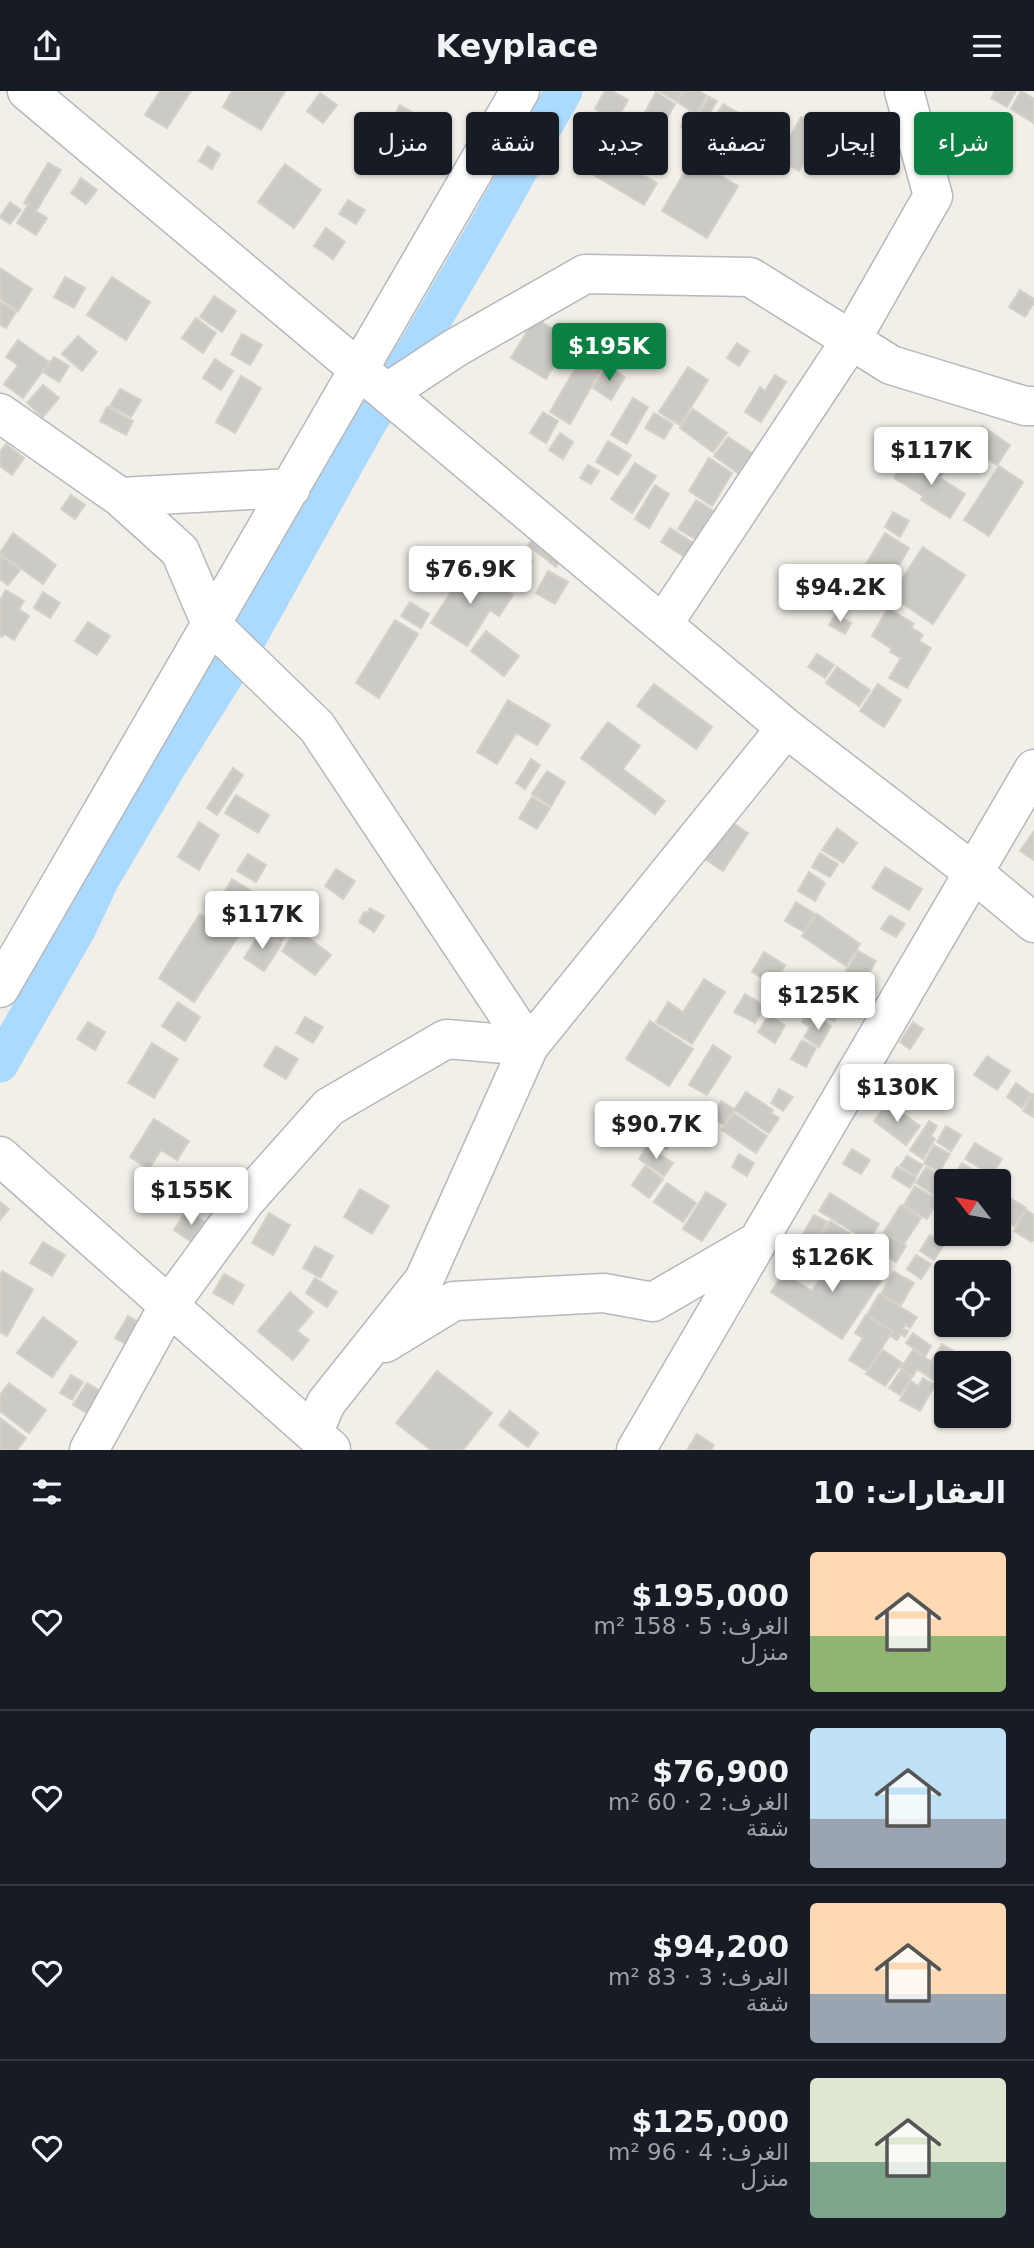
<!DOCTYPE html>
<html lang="ar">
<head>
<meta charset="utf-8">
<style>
	body { margin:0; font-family:"DejaVu Sans",Vazirmatn,sans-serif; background:#242831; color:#f1f3f6; direction:rtl; height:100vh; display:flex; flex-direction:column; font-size:26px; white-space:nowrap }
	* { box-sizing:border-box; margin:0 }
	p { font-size:23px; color:#9ea1a6 }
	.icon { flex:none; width:38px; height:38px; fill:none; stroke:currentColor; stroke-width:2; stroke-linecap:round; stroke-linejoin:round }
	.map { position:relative; height:1359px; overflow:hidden; direction:ltr }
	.panel { display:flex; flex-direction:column; background:#171b24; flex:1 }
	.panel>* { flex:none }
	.top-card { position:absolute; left:21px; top:21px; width:992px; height:63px; direction:rtl; display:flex; gap:14px }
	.needle { width:46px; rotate:301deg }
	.controls { position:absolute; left:934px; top:1078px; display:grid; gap:14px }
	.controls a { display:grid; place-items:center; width:77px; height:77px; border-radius:7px; background:#171b24; box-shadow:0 2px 5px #0004; font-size:35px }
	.price { position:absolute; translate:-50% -60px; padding:0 16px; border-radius:7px; background:#fff; color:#222; font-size:23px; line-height:46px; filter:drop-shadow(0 2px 4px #0008) }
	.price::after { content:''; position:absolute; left:50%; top:42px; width:21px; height:16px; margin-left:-10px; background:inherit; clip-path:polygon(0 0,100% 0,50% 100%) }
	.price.selected { background:#0b8043; color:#fff }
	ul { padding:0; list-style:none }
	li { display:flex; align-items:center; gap:21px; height:175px; padding:0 28px }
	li+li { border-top:2px solid #363941 }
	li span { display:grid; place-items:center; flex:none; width:196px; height:140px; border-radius:7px; color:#555 }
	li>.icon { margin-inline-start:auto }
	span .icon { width:84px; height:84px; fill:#fffc; stroke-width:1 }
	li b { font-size:30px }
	h2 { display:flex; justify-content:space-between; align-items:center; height:84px; padding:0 28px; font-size:30px }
	.pill { padding:0 24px; border-radius:7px; background:#171b24; box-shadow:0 2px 5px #0004; font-size:24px; line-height:63px }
	.pill.selected { background:#0b8043; color:#fff }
	header { display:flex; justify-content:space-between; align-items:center; height:91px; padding:0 28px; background:#171b24; font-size:32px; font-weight:700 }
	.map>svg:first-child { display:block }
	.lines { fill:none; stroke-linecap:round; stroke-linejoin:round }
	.canal { stroke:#aadaff; stroke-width:37 }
	.building { fill:#cccac5; stroke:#d6d1c6; stroke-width:2 }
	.street-casing { stroke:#b5b8bc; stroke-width:41 }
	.street { stroke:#fff; stroke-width:38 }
</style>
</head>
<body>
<header><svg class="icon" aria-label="menu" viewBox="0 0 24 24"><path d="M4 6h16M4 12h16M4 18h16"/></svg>Keyplace<svg class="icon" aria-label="share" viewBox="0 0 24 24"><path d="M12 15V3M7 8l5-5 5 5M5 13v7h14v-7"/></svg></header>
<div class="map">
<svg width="1034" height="1359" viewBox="0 0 1034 1359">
	<rect width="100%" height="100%" fill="#f1efe8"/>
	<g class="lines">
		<path class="canal" d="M0,973L78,837L101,788L165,680L242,558L368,332L418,255L485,140L564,0"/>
	</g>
	<path class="building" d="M160,0H191L167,37L145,24Z
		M232,0H285L261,39L223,16Z
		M605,0H612L628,9L616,31L595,18Z
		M659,0H682L676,10Z
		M684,0H699L707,5L696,23L677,11Z
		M995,0H1016L1007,16L991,7Z
		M1021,0L1034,8V32L1011,18Z
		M656,1L675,13L663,34L644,23Z
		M320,2L337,14L323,32L307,20Z
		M709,6L717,10L697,45L681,36L689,21L697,26Z
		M723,13L744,25L732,46L711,33Z
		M400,14L421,26L410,44L390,33Z
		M746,25L769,39L758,58L734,44Z
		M801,26L823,38L799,80L778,68Z
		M208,55L220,63L212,78L199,70Z
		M377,57L391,65L382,79L369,70Z
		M605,62L657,92L644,114L592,83Z
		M692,68L738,95L707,147L662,120Z
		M48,72L61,79L36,120L47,127L36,144L17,132L28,114L24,112Z
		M285,73L321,99L294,137L258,111Z
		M81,87L97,99L86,113L71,102Z
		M348,109L365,119L356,133L339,123Z
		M10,111L21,119L10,133L0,126Z
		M326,137L345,151L333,168L314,155Z
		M0,177L32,198L18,220L0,208Z
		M65,186L85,197L74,217L54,206Z
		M112,186L150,211L126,249L87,224Z
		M1020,199L1034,208V212L1025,226L1009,216Z
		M214,205L236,220L222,241L200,226Z
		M0,211L16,221L6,237L0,234Z
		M196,227L216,242L203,262L182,247Z
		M535,227L570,248L546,288L511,267Z
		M242,243L262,254L250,274L231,263Z
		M78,245L97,261L82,280L62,263Z
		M18,249L49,271L23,307L4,293L18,274L6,266Z
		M737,252L749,260L739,275L727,267Z
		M587,257L607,268L570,333L550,321Z
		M54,266L69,275L59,291L43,281Z
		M215,268L233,280L221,299L203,287Z
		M606,275L625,286L611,309L593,297Z
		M688,276L708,289L680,334L659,321Z
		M775,284L786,291L761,331L745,321L760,296L765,300Z
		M241,285L261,297L235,342L216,331Z
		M43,294L59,307L43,326L27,312Z
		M120,298L141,309L131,326L110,315Z
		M633,307L648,316L627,353L611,344Z
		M107,316L133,330L126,344L100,330Z
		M693,318L727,342L713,361L680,337Z
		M543,321L558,330L546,352L530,342Z
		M654,322L673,333L664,348L645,337Z
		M982,335L1010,354L997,374L969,356Z
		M560,342L573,351L563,368L549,359Z
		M728,346L752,362L738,382L714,365Z
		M608,350L631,364L618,384L596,371Z
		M6,353L24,367L12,384L0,375V361Z
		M709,367L732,382L712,415L689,400Z
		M906,367L920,376L917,380L925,384L932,372L944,380L940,387L965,403L950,427L921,409L923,405L894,387Z
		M635,372L656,385L632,422L611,408Z
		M588,374L599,380L591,393L580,387Z
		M999,375L1023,391L989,445L964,429Z
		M655,394L669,403L649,437L635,428Z
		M71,404L85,414L75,428L61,418Z
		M696,409L714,420L697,449L678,438Z
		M893,421L909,430L900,446L885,436Z
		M670,437L697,454L688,468L661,451Z
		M13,442L56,474L43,493L0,462Z
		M885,442L909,457L882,503L857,488Z
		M534,445L563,467L556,476L528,454Z
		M923,456L965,484L933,533L891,505Z
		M510,457L532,471L519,491L497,477Z
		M0,464L20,479L8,494L0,488Z
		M468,475L513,504L499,525L490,519L467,555L431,532Z
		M548,480L568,491L555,513L536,502Z
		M6,499L24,510L19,518L29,525L14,549L4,543L2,546L0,545V509Z
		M43,501L60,512L50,527L34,517Z
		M410,511L429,523L421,537L401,525Z
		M888,517L914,533L911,536L923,544L919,550L931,557L907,597L889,587L901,567L890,561L892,558L872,545Z
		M836,523L851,532L845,543L829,534Z
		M395,529L418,543L379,607L356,592Z
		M88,531L110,545L97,564L75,550Z
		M486,540L519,565L504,585L471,560Z
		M817,563L834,574L825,587L808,576Z
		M837,576L870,599L859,615L826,592Z
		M654,593L712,636L696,658L637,615Z
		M878,593L901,609L884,636L860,620Z
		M508,609L550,634L537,654L516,642L497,673L477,661Z
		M608,631L640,655L623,678L665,710L655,723L581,667Z
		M531,668L540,674L525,698L516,692Z
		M233,677L243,684L217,724L207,717Z
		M547,680L565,691L551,715L532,703Z
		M236,704L269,724L258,742L225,722Z
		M532,706L550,717L537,738L519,727Z
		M727,728L748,742L723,780L702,766Z
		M199,731L219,744L199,779L178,766Z
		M837,737L857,752L843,772L822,759Z
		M1034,740V769L1020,760Z
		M820,762L838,773L830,786L812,776Z
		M248,763L266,774L256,791L237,780Z
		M885,776L922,798L909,819L872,797Z
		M336,778L355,790L343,808L325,795Z
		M809,781L825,792L815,810L798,800Z
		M232,788L250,799L240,815L223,804Z
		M295,803L309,815L280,852L265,841Z
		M796,811L815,823L804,841L785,830Z
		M370,817L384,825L374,841L359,831L364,821L367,822Z
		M200,823L220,836L226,827L243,838L194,911L159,887Z
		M817,823L860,853L846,875L802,845Z
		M890,824L905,833L896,846L881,838Z
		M297,838L331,864L315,884L282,860Z
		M261,841L281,854L264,880L244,867Z
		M858,860L876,870L864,891L846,880Z
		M764,861L785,874L773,894L752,881Z
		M824,886L851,902L834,930L807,914Z
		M704,888L725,901L692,953L656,931L668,911L683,921Z
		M745,903L765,915L755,932L734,921Z
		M178,911L200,926L185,950L162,935Z
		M810,918L818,922L809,936L802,931Z
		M769,924L785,934L775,952L758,941Z
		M305,926L323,936L313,952L296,942Z
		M816,926L831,935L819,956L804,946Z
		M650,930L693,958L669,995L626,968Z
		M88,931L105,941L95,959L77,948Z
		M913,931L923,938L910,958L900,951Z
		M802,949L816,957L806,976L791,968Z
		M152,952L178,968L154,1007L128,992Z
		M713,954L731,966L707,1004L689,994Z
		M276,955L298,968L286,988L264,975Z
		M987,965L1010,980L997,999L974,984Z
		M895,983L910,992L903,1007L887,998Z
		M1016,992L1031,1003L1022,1017L1007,1006Z
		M779,998L793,1006L783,1020L771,1012Z
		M746,1001L773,1019L771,1022L779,1027L769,1042L734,1019Z
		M1033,1003L1034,1004V1026L1023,1020Z
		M721,1010L734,1018L724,1034L711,1026Z
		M888,1012L920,1035L906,1054L874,1030Z
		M734,1022L767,1045L756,1062L722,1039Z
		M154,1028L189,1050L177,1069L161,1059L149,1078L130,1066Z
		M670,1028L681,1034L677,1041L666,1034Z
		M929,1030L937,1035L931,1045L935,1048L923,1068L910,1059Z
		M658,1033L675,1043L667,1058L649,1047Z
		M946,1035L961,1044L951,1060L937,1051Z
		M975,1052L1002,1068L992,1084L965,1068Z
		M934,1054L950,1063L939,1081L924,1072Z
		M647,1055L673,1072L664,1085L639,1068Z
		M852,1058L870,1069L861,1083L843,1073Z
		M739,1063L754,1072L747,1085L732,1076Z
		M907,1065L923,1074L916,1085L900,1075Z
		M962,1072L991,1090H951Z
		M645,1075L663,1088L649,1107L632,1094Z
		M897,1076L916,1087L910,1097L892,1086Z
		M926,1076L946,1088L936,1105L916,1092Z
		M165,1078L193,1094L179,1117L152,1101Z
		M667,1092L696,1112L683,1131L654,1111Z
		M915,1095L938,1109L927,1128L904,1114Z
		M360,1098L389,1115L372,1143L344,1126Z
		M706,1101L726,1113L702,1150L683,1138Z
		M830,1102L879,1133L868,1150L819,1120Z
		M1007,1105L1026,1117L1014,1135L999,1125V1117Z
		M0,1111L9,1118L0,1129Z
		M901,1114L921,1127L904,1153L884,1141Z
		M187,1119L208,1133L195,1153L174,1139Z
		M1026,1119L1034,1124V1147L1032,1151L1014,1140Z
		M269,1122L290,1134L273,1164L252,1152Z
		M814,1124L827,1131L814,1153L801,1146Z
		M830,1130L849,1142L837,1161L818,1150Z
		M886,1143L906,1155L896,1171L877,1159Z
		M930,1144L944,1153L934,1169L920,1160Z
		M43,1151L65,1164L52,1185L30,1172Z
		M315,1155L333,1165L321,1187L303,1177Z
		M839,1159L882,1188L842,1248L771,1201L783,1182L812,1200Z
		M916,1164L931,1173L921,1188L907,1178Z
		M2,1180L33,1198L7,1245L0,1241V1184Z
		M894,1181L914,1192L901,1214L881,1203Z
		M224,1183L244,1194L233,1213L213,1202Z
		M315,1187L337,1201L327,1216L306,1202Z
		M290,1201L313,1221L297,1240L309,1249L293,1269L258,1240Z
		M879,1203L917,1226L910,1237L905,1234L903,1238L908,1240L905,1246L901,1243L897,1249L891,1245L893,1240L867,1224Z
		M866,1224L892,1241L867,1280L849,1269L863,1247L855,1242Z
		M128,1225L147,1236L135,1258L115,1247Z
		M43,1226L77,1251L52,1286L17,1262Z
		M913,1242L931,1255L925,1265L906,1252Z
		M942,1253L954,1260L943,1277L932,1269Z
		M883,1259L902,1272L885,1295L866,1283Z
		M913,1259L943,1278L935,1290L917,1278L913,1285L901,1277Z
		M901,1279L912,1286L900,1304L889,1297Z
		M437,1280L492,1322L463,1359H431L396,1332Z
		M71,1284L83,1291L72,1309L60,1302Z
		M923,1287L935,1294L920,1320L900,1309L911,1290L918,1295Z
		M9,1292L46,1319L29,1342L0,1320V1304Z
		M87,1292L106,1303L92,1325L73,1314Z
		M510,1320L538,1342L528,1356L499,1334Z
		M0,1327L26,1347L17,1359H0Z
		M697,1343L714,1354L711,1359H687Z"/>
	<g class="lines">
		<defs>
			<path id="street" d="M27,0L786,637L973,781L1034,832
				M388,301L455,257L585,183L750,186L891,274L1025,315H1034
				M0,322L120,406L291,397
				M120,406L180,460L211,533L317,636L529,955
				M663,533L851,249L933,105L904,0
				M0,897L520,0
				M0,1065L331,1358
				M385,1252L454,1210L604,1202L653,1211L755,1152
				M313,1342L326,1312L424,1189L529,955L786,637
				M89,1359L169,1214L246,1109L329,1016L446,948L529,955
				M636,1359L1034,678"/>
		</defs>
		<use href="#street" class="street-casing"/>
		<use href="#street" class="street"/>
	</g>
</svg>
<div class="controls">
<a><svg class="needle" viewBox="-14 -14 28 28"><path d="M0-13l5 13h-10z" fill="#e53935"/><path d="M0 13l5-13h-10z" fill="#9ea1a6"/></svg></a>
<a><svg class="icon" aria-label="locate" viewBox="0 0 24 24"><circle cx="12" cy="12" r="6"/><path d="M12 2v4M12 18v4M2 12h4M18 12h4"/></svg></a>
<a><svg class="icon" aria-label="layers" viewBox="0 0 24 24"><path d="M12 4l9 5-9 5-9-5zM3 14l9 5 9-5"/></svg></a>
</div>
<b class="price selected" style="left:609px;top:292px">$195K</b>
<b class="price" style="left:931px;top:396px">$117K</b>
<b class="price" style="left:470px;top:515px">$76.9K</b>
<b class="price" style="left:840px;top:533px">$94.2K</b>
<b class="price" style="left:262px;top:860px">$117K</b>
<b class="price" style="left:818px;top:941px">$125K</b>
<b class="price" style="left:897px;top:1033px">$130K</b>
<b class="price" style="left:656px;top:1070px">$90.7K</b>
<b class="price" style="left:191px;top:1136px">$155K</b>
<b class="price" style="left:832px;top:1203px">$126K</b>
<div class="top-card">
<a class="pill selected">شراء</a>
<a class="pill">إيجار</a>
<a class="pill">تصفية</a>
<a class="pill">جديد</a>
<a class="pill">شقة</a>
<a class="pill">منزل</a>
</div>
</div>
<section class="panel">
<h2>العقارات: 10<svg class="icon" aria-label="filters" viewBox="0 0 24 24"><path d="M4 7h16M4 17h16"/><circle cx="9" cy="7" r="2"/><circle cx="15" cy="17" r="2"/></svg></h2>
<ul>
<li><span style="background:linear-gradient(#ffd9b3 60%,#8fb573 0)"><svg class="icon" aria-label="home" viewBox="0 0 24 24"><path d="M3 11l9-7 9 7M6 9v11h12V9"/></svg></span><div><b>$195,000</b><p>الغرف: 5 · 158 m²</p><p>منزل</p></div><svg class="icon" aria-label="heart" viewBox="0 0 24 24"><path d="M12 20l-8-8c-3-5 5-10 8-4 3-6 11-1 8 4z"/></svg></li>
<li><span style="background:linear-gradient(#bfe0f5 65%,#9aa5b1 0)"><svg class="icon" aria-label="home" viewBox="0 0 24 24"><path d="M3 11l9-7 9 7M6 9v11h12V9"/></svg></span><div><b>$76,900</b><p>الغرف: 2 · 60 m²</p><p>شقة</p></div><svg class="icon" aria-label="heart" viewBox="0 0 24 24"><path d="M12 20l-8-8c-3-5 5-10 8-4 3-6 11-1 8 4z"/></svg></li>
<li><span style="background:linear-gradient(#ffd9b3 65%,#9aa5b1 0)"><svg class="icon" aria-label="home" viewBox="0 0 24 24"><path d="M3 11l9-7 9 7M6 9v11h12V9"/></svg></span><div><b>$94,200</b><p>الغرف: 3 · 83 m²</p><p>شقة</p></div><svg class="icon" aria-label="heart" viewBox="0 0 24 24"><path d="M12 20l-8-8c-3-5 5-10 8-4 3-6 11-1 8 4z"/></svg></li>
<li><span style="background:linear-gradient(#dfe7d0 60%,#7fa58c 0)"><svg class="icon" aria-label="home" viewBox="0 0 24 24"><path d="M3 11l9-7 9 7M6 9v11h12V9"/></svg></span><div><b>$125,000</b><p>الغرف: 4 · 96 m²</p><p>منزل</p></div><svg class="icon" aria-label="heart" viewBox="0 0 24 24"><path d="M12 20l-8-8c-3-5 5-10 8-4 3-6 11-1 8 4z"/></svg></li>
</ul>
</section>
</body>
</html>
